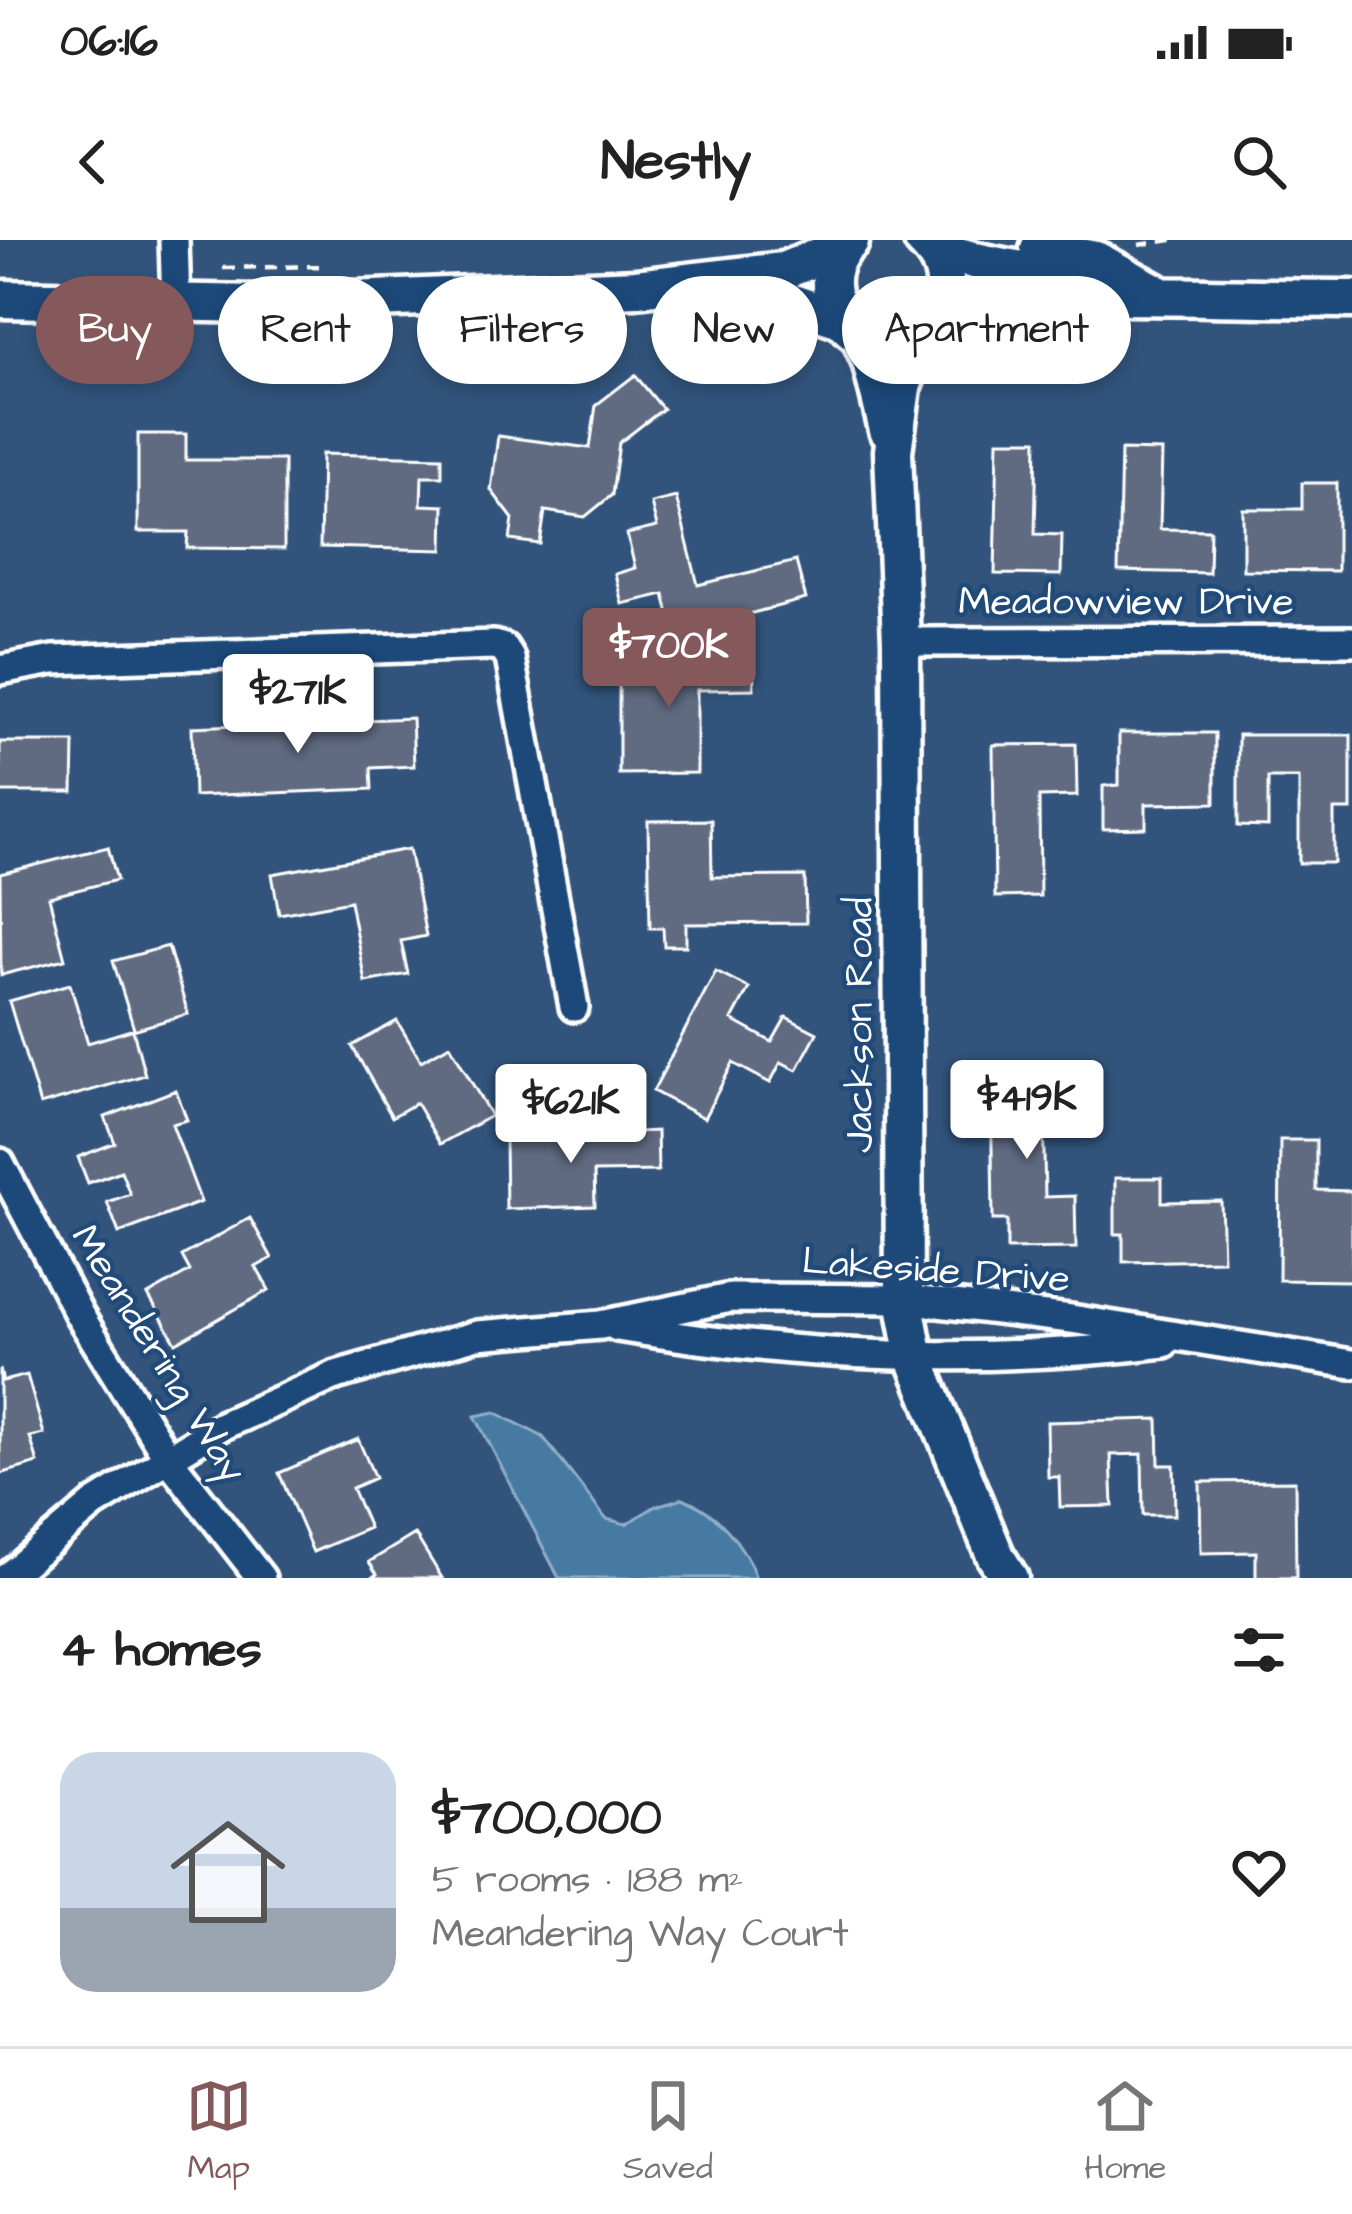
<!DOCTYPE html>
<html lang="en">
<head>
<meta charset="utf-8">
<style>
	body { margin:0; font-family:"Architects Daughter",sans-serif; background:#f6f6f6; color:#222; height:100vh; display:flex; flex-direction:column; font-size:45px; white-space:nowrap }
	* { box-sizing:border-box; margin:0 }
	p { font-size:39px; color:#767676 }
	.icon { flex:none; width:66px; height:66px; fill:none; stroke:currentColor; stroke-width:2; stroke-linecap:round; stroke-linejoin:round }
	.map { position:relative; height:1338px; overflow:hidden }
	.side { display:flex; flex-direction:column; background:#fff; flex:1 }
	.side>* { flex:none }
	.guide { position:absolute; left:36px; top:36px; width:1281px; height:108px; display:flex; gap:24px }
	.price { position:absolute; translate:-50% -102px; padding:0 27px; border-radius:12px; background:#fff; color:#222; font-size:39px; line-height:78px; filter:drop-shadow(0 3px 6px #0008) }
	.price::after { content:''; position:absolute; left:50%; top:72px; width:36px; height:27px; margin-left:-18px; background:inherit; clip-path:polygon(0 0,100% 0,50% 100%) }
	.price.on { background:#85585c; color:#fff }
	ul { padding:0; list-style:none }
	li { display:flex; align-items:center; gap:36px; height:300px; padding:0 60px }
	li span { display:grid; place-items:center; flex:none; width:336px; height:240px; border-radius:36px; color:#555 }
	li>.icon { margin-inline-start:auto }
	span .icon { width:144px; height:144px; fill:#fffc; stroke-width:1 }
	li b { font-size:51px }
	h2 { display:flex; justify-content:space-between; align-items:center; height:144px; padding:0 60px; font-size:51px }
	.pill { padding:0 42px; border-radius:54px; background:#fff; box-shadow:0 6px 18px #0003; font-size:42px; line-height:108px }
	.pill.on { background:#85585c; color:#fff }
	.status { display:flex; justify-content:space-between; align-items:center; height:84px; padding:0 60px; background:#fff; direction:ltr }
	.status svg { height:33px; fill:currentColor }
	header { display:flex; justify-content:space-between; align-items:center; height:156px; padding:0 60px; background:#fff; font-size:54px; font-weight:700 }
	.tab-bar { display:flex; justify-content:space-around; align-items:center; height:168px; border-top:3px solid #e0e0e0; background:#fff; font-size:33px; color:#767676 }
	.tab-bar a { display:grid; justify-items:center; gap:6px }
	.tab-bar .on { color:#85585c }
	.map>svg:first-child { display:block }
	.water { fill:#467aa3; stroke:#90afc8; stroke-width:3 }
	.building { fill:#606a81; stroke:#fff; stroke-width:3 }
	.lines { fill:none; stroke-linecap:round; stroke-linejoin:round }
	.minor-casing { stroke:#fff; stroke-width:36 }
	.major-casing { stroke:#fff; stroke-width:45 }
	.path { stroke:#fff; stroke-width:4.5; stroke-dasharray:12 9; stroke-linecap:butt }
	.minor { stroke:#1f4a7a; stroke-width:27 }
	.major { stroke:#1f4a7a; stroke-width:36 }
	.labels { text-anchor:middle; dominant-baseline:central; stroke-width:9; stroke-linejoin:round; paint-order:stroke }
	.street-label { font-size:39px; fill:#fff; stroke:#1f4a7a }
</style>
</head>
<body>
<div class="status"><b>06:16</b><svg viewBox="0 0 49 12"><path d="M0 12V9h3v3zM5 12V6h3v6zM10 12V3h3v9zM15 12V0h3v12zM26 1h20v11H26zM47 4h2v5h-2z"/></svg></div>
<header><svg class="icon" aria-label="back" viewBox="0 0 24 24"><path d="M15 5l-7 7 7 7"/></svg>Nestly<svg class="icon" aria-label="search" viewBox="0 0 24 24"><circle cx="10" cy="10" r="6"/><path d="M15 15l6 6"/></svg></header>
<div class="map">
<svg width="1352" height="1338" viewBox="0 0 1352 1338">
	<rect width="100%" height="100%" fill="#32547c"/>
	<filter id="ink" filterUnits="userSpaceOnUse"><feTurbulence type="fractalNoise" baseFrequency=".00833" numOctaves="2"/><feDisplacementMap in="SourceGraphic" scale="24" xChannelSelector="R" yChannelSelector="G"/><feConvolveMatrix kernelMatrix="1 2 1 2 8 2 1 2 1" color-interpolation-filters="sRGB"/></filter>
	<g filter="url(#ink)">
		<path class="water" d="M495,1172L543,1197L606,1279L626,1284L656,1266L683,1258C717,1272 744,1304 756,1338H559L475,1176Z"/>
		<path class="building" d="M635,135L663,169L619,203L612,255L585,277L545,271L540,304L510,300L513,279L491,250L498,196L590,208L596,165Z
			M138,194H186V220H284V309L187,308L188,292H138Z
			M998,200H1037L1035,294L1062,295L1061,335L995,334Z
			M1121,210L1162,211L1160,289L1210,290L1209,333L1118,331Z
			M322,214L442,217V236H422L421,265L444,266L443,310L320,307Z
			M1302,243H1337V331L1243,330V269H1302Z
			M676,257L698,345L796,321L806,359L695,388L691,374L670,378L664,354L622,364L615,334L635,328L627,294L657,287L651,263Z
			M753,420L754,449L697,450V533L619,534V421Z
			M412,478L414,526L371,528L372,549L194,556L192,487Z
			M1119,493H1215V563L1146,564V588L1103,589V546L1119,545Z
			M1238,495H1351V570H1334V623H1299V538H1268V587L1238,586Z
			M0,502H74L73,552H0Z
			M1076,504L1077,556L1039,557L1040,656L995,657L993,505Z
			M711,580L712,637L805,636L806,683L686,684V706H664L663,688H650L648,581Z
			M108,607L117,640L49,657L65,719L1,735L0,634Z
			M409,609L426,696L401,701L408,734L365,742L350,661L279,674L272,634Z
			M168,706L188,774L133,790L145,835L40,865L9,761L70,744L88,803L134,789L113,721Z
			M716,731L749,748L732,780L772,802L786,777L817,793L797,830L781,822L770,843L733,823L704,878L653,851Z
			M397,781L421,821L450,805L491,876L440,904L416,863L392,877L352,806Z
			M1064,833V871H1043L1045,957L1075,956L1076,1008L1007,1009V980H993L991,834Z
			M176,850L187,880L172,884L201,962L119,993L107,962L130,954L121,931L88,943L78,917L115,903L105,877Z
			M657,891L658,931L594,932L595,966L506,969L505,898Z
			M1280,900H1316V950L1352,951V1041L1279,1040Z
			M1115,938H1162V962L1221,961L1223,1020L1123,1022V994H1115Z
			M250,978L272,1018L256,1027L269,1050L176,1103L148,1055L190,1031L182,1016Z
			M0,1129L3,1141L27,1135L44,1194L30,1197L38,1223L0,1234Z
			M1158,1179L1159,1225H1174L1175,1275H1143L1142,1214L1111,1215L1113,1266L1060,1267L1059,1237H1048L1047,1182Z
			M358,1199L375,1238L352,1248L369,1288L313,1312L279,1233Z
			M1295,1241L1296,1338H1256V1312L1201,1313L1200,1242Z
			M415,1294L442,1338H371L377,1334L369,1322Z"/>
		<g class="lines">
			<defs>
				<path id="minor" d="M174,0L176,64
					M901,402L1352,401
					M0,430L53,420L494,405L504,408L510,418L574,767
					M0,923L80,1076L168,1218L261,1338
					M617,1087C802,1118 977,1125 1164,1103
					M6,1338L94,1264L221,1186L336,1135L477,1095L601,1085L730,1058L904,1059L1071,1079L1352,1124"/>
				<path id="major" d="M850,2C835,15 828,34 832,53C848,150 1001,75 923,0
					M928,4C974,25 1017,30 1067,35
					M1039,9L1096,20L1155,52
					M711,56L784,60L843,80
					M0,59L258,64L636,48L783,31L843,7
					M935,74C983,48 1037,56 1090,56C1177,55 1265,59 1352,59
					M924,86L902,147L893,211L901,402L904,1059L915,1118L995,1315L1009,1338
					M858,92L871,121L888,190"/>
			</defs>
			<use href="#minor" class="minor-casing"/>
			<use href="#major" class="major-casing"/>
			<path class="path" d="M1139,5L1172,0
				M223,28L326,26"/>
			<use href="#minor" class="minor"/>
			<use href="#major" class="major"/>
		</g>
	</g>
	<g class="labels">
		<g class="street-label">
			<text x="1126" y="363">Meadowview Drive</text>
			<text transform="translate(861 785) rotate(-90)">Jackson Road</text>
			<text transform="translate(936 1031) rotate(4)">Lakeside Drive</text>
			<text transform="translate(158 1114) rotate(58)">Meandering Way</text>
		</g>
	</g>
</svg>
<b class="price on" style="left:669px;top:470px">$700K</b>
<b class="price" style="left:298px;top:516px">$271K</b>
<b class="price" style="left:1027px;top:922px">$419K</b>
<b class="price" style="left:571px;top:926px">$621K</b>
<div class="guide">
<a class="pill on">Buy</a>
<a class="pill">Rent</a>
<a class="pill">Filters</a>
<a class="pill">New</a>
<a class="pill">Apartment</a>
</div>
</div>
<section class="side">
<h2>4 homes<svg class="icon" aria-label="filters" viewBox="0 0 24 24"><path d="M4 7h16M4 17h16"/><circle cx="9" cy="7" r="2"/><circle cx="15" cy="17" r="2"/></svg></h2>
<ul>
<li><span style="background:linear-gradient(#c9d6e8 65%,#9aa5b1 0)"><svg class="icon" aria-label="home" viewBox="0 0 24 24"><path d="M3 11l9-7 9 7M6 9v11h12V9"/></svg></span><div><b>$700,000</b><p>5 rooms · 188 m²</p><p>Meandering Way Court</p></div><svg class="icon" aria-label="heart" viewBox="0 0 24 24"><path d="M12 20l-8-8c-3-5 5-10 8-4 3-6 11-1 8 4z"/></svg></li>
</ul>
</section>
<nav class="tab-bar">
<a class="on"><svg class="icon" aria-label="map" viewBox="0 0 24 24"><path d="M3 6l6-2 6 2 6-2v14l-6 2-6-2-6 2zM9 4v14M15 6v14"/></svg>Map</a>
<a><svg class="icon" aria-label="saved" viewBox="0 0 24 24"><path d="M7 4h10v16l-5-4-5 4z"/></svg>Saved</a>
<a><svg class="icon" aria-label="home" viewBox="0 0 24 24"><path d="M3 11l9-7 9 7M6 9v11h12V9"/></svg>Home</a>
</nav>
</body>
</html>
